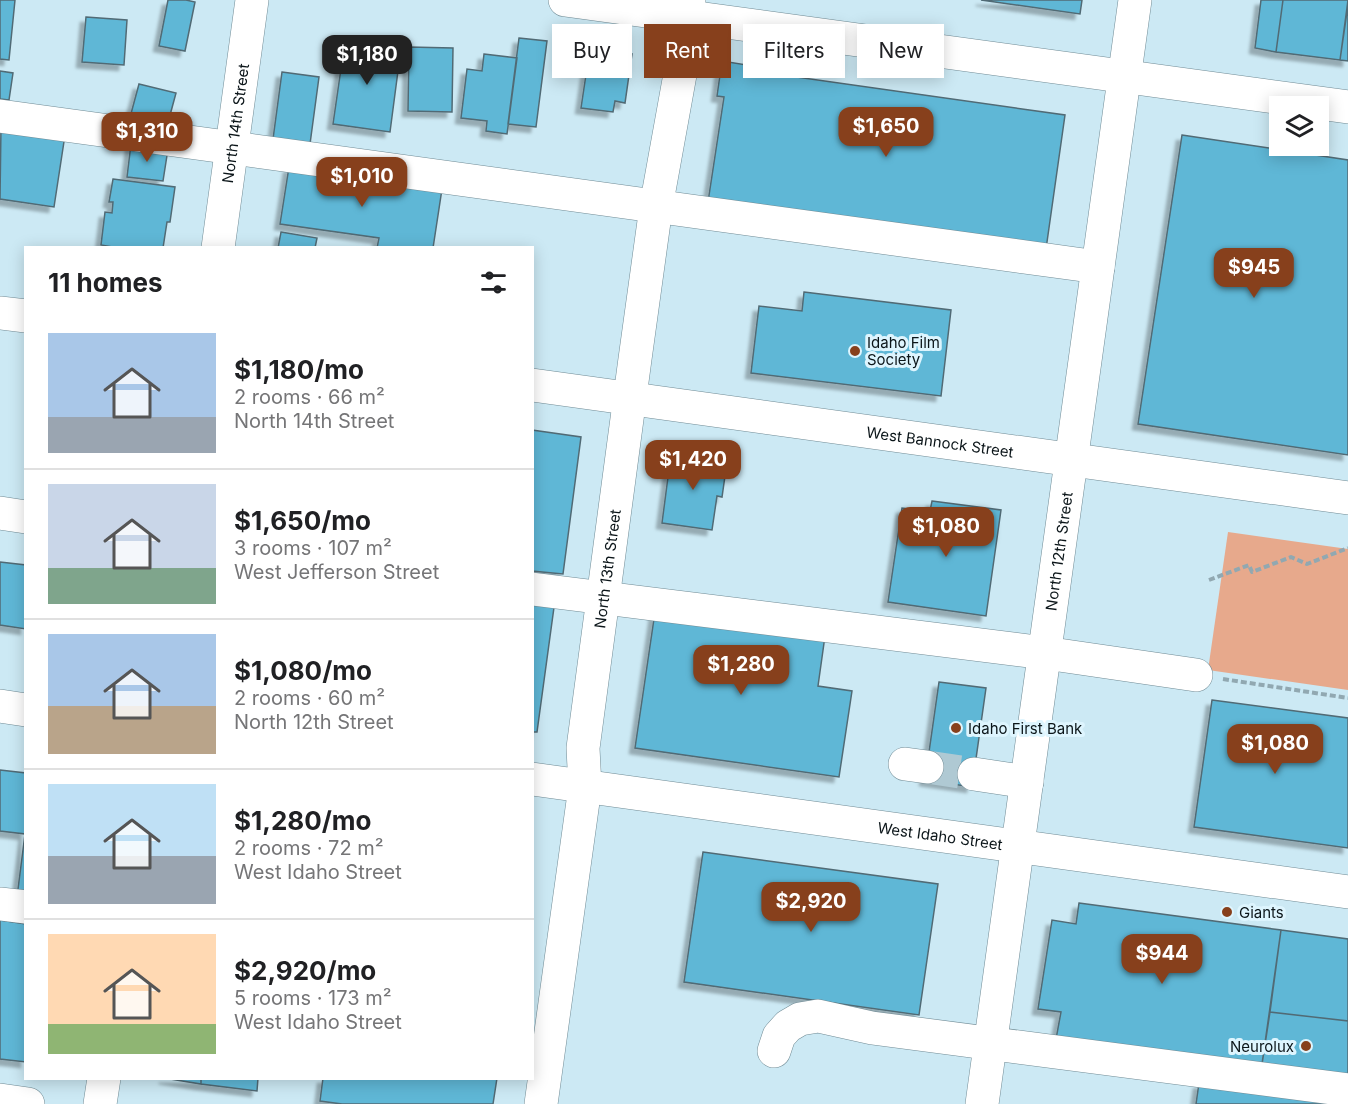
<!DOCTYPE html>
<html lang="en">
<head>
<meta charset="utf-8">
<style>
	body { margin:0; font-family:Inter,sans-serif; background:#f2f2f2; color:#202124; height:100vh; display:flex; flex-direction:column; font-size:22px; white-space:nowrap }
	* { box-sizing:border-box; margin:0 }
	p { font-size:20px; color:#757577 }
	.icon { flex:none; width:33px; height:33px; fill:none; stroke:currentColor; stroke-width:2; stroke-linecap:round; stroke-linejoin:round }
	.map { position:relative; flex:1; overflow:hidden }
	.drawer { position:absolute; left:24px; top:246px; width:510px; height:834px; display:flex; flex-direction:column; background:#fff; border-radius:0px; box-shadow:0 3px 15px #0003 }
	.drawer>* { flex:none }
	.guide { position:absolute; left:552px; top:24px; width:570px; height:54px; display:flex; gap:12px }
	.fabs { position:absolute; left:1269px; top:96px; display:grid; gap:12px }
	.fabs a { display:grid; place-items:center; width:60px; height:60px; border-radius:0px; background:#fff; box-shadow:0 3px 15px #0003; font-size:30px }
	.price { position:absolute; translate:-50% -51px; padding:0 14px; border-radius:12px; background:#87401c; color:#fff; font-size:20px; line-height:39px; filter:drop-shadow(0 2px 3px #0008) }
	.price::after { content:''; position:absolute; left:50%; top:36px; width:18px; height:14px; margin-left:-9px; background:inherit; clip-path:polygon(0 0,100% 0,50% 100%) }
	.price.selected { background:#222; color:#fff }
	ul { padding:0; list-style:none }
	li { display:flex; align-items:center; gap:18px; height:150px; padding:0 24px }
	li+li { border-top:2px solid #e0e0e0 }
	li span { display:grid; place-items:center; flex:none; width:168px; height:120px; border-radius:0px; color:#555 }
	li>.icon { margin-inline-start:auto }
	span .icon { width:72px; height:72px; fill:#fffc; stroke-width:1 }
	li b { font-size:26px }
	h2 { display:flex; justify-content:space-between; align-items:center; height:72px; padding:0 24px; font-size:26px }
	.pill { padding:0 21px; border-radius:0px; background:#fff; box-shadow:0 3px 15px #0003; font-size:21px; line-height:54px }
	.pill.selected { background:#87401c; color:#fff }
	.map>svg:first-child { display:block }
	.green { fill:#e7a98c }
	.building { fill:#5fb7d6; stroke:#516b75; stroke-width:1.5; filter:url(#shadow) }
	.lines { fill:none; stroke-linecap:round; stroke-linejoin:round }
	.minor-tunnel { stroke:#afc9d3; stroke-width:33; stroke-dasharray:33 16; stroke-linecap:butt }
	.minor-casing { stroke:#708b95; stroke-width:34 }
	.major-casing { stroke:#708b95; stroke-width:34 }
	.path { stroke:#91a8b1; stroke-width:4; stroke-dasharray:6 3; stroke-linecap:butt }
	.minor { stroke:#fff; stroke-width:33 }
	.major { stroke:#fff; stroke-width:33 }
	.poi-dot { fill:#87401c; stroke:#def5fe; stroke-width:2 }
	.labels { text-anchor:middle; dominant-baseline:central; stroke-width:6; stroke-linejoin:round; paint-order:stroke }
	.street-label { font-size:15px; fill:#0b1519; stroke:#def5fe }
	.poi-label { font-size:15px; fill:#0b1519; stroke:#def5fe; text-anchor:start }
</style>
</head>
<body>
<div class="map">
<svg width="1348" height="1104" viewBox="0 0 1348 1104">
	<defs>
		<filter id="shadow"><feDropShadow dx="-5.5" dy="5.5" stdDeviation="1.5" flood-color="#0004"/></filter>
	</defs>
	<rect width="100%" height="100%" fill="#cce9f4"/>
	<path class="green" d="M1228,532L1348,549V690L1208,670Z"/>
	<path class="building" d="M0,0H15L9,60L0,59Z
		M168,0H186L195,2L185,51L159,46Z
		M981,0H1082L1080,14Z
		M1261,0H1283L1276,52L1255,48Z
		M1283,0H1348L1340,60L1276,52Z
		M1348,5V61L1340,60Z
		M86,17L127,20L124,65L82,62Z
		M519,38L547,41L536,127L508,124Z
		M345,41L401,48L390,132L333,124Z
		M409,47L453,48L452,112L408,111Z
		M590,48L632,54L625,103L615,101L613,112L581,108Z
		M484,54L517,58L507,134L486,131L487,121L461,118L467,69L482,71Z
		M722,61L747,65L746,70L1065,115L1046,249L708,202L724,97L717,96Z
		M0,71L13,73L9,100L0,99Z
		M282,72L319,77L310,144L273,139Z
		M139,84L176,93L166,130L129,121Z
		M1,126L65,135L54,207L0,199Z
		M1182,135L1348,160V455L1138,424Z
		M131,144L168,149L163,181L127,177Z
		M289,167L442,189L433,248H377L379,238L280,224Z
		M113,179L175,187L170,222H167L163,248H118L101,245L105,212L112,213L113,202H109Z
		M281,232L317,238L315,248H278Z
		M804,292L951,310L941,396L751,373L759,306L802,311Z
		M532,430L581,437L563,574L532,571Z
		M671,454L727,462L722,497L717,496L712,530L662,523Z
		M932,501L1001,510L986,616L888,602L902,508L930,511Z
		M0,562L26,565V629L0,625Z
		M532,597L555,600L537,732H532Z
		M655,612L825,636L818,686L852,691L839,777L635,748Z
		M939,682L986,688L972,787L925,780Z
		M1212,700L1348,718V848L1194,827Z
		M0,770L26,773V898L17,897L25,834L0,831Z
		M703,852L938,884L919,1015L684,982Z
		M1079,903L1281,930L1261,1071L1056,1039L1061,1012L1038,1009L1052,920L1076,924Z
		M0,920L26,924V1062L0,1059Z
		M1281,930L1348,939V1021L1270,1012Z
		M1270,1012L1348,1021V1084L1261,1071Z
		M164,1078H201V1084Z
		M201,1078H258L257,1091L201,1084Z
		M323,1078H497L493,1104H342L320,1101Z
		M1199,1083L1348,1104H1196Z"/>
	<g class="lines">
		<path class="minor-tunnel" d="M927,767L974,774"/>
		<defs>
			<g id="minor">
				<path d="M565,0L1348,107"/>
				<path d="M0,116L1098,267"/>
				<path id="s1" d="M218,248L252,0"/>
				<path d="M0,313L26,316"/>
				<path id="s2" d="M532,385L1348,498"/>
				<path d="M0,513L26,517"/>
				<path d="M532,589L1045,653L1196,675"/>
				<path d="M905,764L927,767"/>
				<path d="M974,774L1027,782"/>
				<path d="M0,904L26,907"/>
				<path d="M774,1051L779,1036L788,1026L800,1019L818,1016L872,1028L1348,1090"/>
				<path d="M100,1104L104,1078"/>
				<path id="s3" d="M541,1104L585,787L583,748L635,359L656,207L683,58L689,0"/>
				<path id="s4" d="M982,1104L1135,0"/>
			</g>
			<g id="major">
				<path d="M0,706L26,710"/>
				<path id="s5" d="M532,779L1348,892"/>
				<path d="M0,1100L28,1104"/>
			</g>
		</defs>
		<use href="#minor" class="minor-casing"/>
		<use href="#major" class="major-casing"/>
		<path class="path" d="M1209,580L1249,565L1252,572L1291,557L1307,564L1348,548
			M1223,679L1348,698"/>
		<use href="#minor" class="minor"/>
		<use href="#major" class="major"/>
	</g>
	<g class="poi-dot">
		<circle cx="855" cy="351" r="6"/>
		<circle cx="956" cy="728" r="6"/>
		<circle cx="1227" cy="912" r="6"/>
		<circle cx="1306" cy="1046" r="6"/>
	</g>
	<g class="labels">
		<g class="street-label">
			<text stroke="none"><textPath href="#s1" startOffset="126">North 14th Street</textPath></text>
			<text stroke="none"><textPath href="#s2" startOffset="412">West Bannock Street</textPath></text>
			<text stroke="none"><textPath href="#s4" startOffset="558">North 12th Street</textPath></text>
			<text stroke="none"><textPath href="#s3" startOffset="540">North 13th Street</textPath></text>
			<text stroke="none"><textPath href="#s5" startOffset="412">West Idaho Street</textPath></text>
		</g>
		<g class="poi-label">
			<text x="867" y="342">Idaho Film<tspan x="867" dy="17">Society</tspan></text>
			<text x="968" y="728">Idaho First Bank</text>
			<text x="1239" y="912">Giants</text>
			<text x="1294" y="1046" text-anchor="end">Neurolux</text>
		</g>
	</g>
</svg>
<div class="fabs">
<a><svg class="icon" aria-label="layers" viewBox="0 0 24 24"><path d="M12 4l9 5-9 5-9-5zM3 14l9 5 9-5"/></svg></a>
</div>
<b class="price selected" style="left:367px;top:86px">$1,180</b>
<b class="price" style="left:886px;top:158px">$1,650</b>
<b class="price" style="left:147px;top:163px">$1,310</b>
<b class="price" style="left:362px;top:208px">$1,010</b>
<b class="price" style="left:1254px;top:299px">$945</b>
<b class="price" style="left:693px;top:491px">$1,420</b>
<b class="price" style="left:946px;top:558px">$1,080</b>
<b class="price" style="left:741px;top:696px">$1,280</b>
<b class="price" style="left:1275px;top:775px">$1,080</b>
<b class="price" style="left:811px;top:933px">$2,920</b>
<b class="price" style="left:1162px;top:985px">$944</b>
<div class="guide">
<a class="pill">Buy</a>
<a class="pill selected">Rent</a>
<a class="pill">Filters</a>
<a class="pill">New</a>
</div>
<section class="drawer">
<h2>11 homes<svg class="icon" aria-label="filters" viewBox="0 0 24 24"><path d="M4 7h16M4 17h16"/><circle cx="9" cy="7" r="2"/><circle cx="15" cy="17" r="2"/></svg></h2>
<ul>
<li><span style="background:linear-gradient(#a9c7e8 70%,#9aa5b1 0)"><svg class="icon" aria-label="home" viewBox="0 0 24 24"><path d="M3 11l9-7 9 7M6 9v11h12V9"/></svg></span><div><b>$1,180/mo</b><p>2 rooms · 66 m²</p><p>North 14th Street</p></div></li>
<li><span style="background:linear-gradient(#c9d6e8 70%,#7fa58c 0)"><svg class="icon" aria-label="home" viewBox="0 0 24 24"><path d="M3 11l9-7 9 7M6 9v11h12V9"/></svg></span><div><b>$1,650/mo</b><p>3 rooms · 107 m²</p><p>West Jefferson Street</p></div></li>
<li><span style="background:linear-gradient(#a9c7e8 60%,#b9a48a 0)"><svg class="icon" aria-label="home" viewBox="0 0 24 24"><path d="M3 11l9-7 9 7M6 9v11h12V9"/></svg></span><div><b>$1,080/mo</b><p>2 rooms · 60 m²</p><p>North 12th Street</p></div></li>
<li><span style="background:linear-gradient(#bfe0f5 60%,#9aa5b1 0)"><svg class="icon" aria-label="home" viewBox="0 0 24 24"><path d="M3 11l9-7 9 7M6 9v11h12V9"/></svg></span><div><b>$1,280/mo</b><p>2 rooms · 72 m²</p><p>West Idaho Street</p></div></li>
<li><span style="background:linear-gradient(#ffd9b3 75%,#8fb573 0)"><svg class="icon" aria-label="home" viewBox="0 0 24 24"><path d="M3 11l9-7 9 7M6 9v11h12V9"/></svg></span><div><b>$2,920/mo</b><p>5 rooms · 173 m²</p><p>West Idaho Street</p></div></li>
</ul>
</section>
</div>
</body>
</html>
